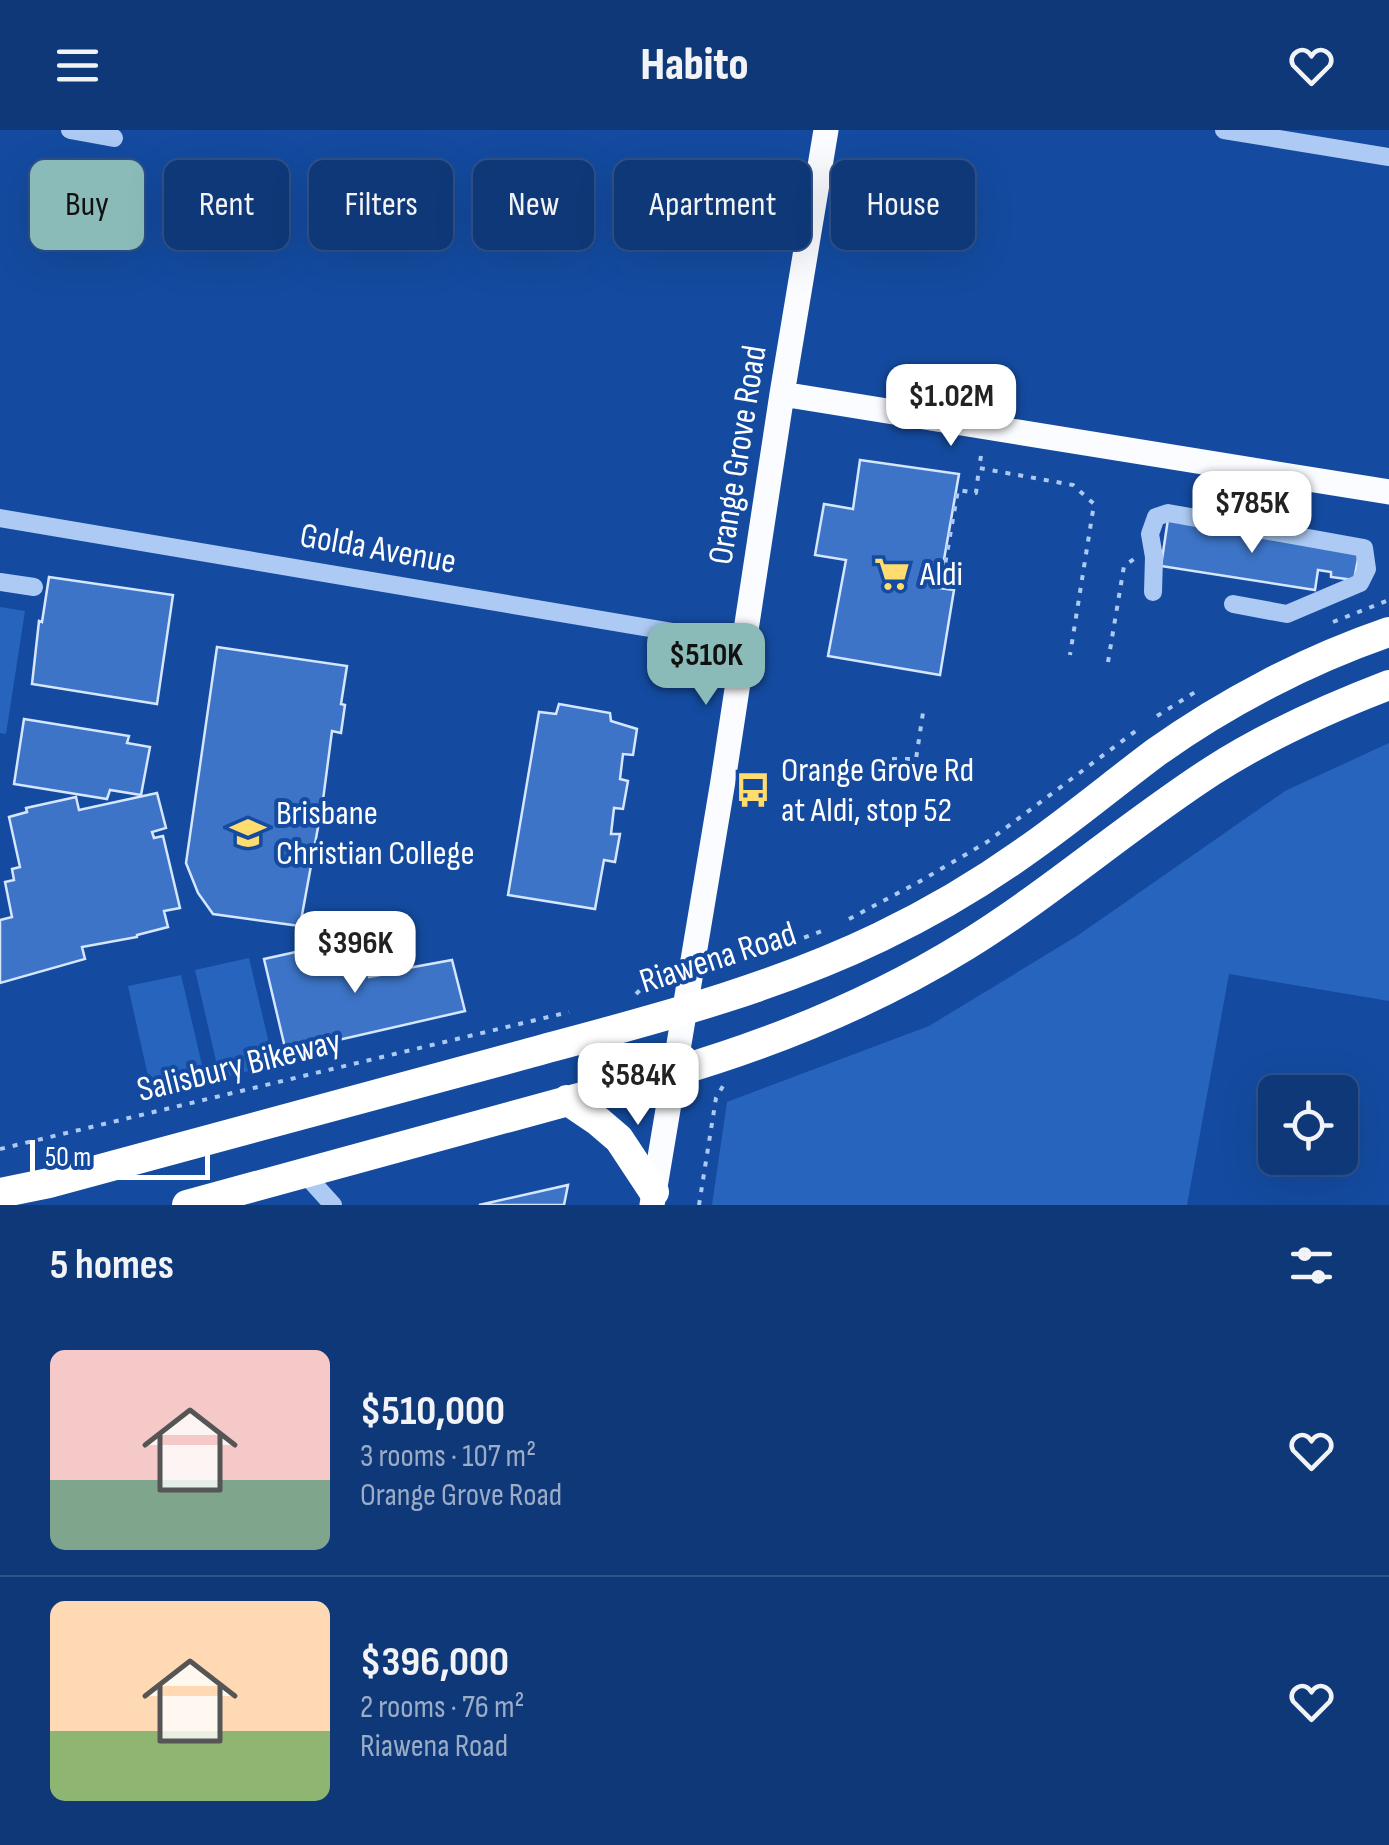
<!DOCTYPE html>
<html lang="en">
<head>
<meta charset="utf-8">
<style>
	body { margin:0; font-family:"Sofia Sans Condensed",sans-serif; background:#1d4380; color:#f1f3f6; height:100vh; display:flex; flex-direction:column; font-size:38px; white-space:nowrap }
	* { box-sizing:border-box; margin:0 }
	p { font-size:32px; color:#9bacc6 }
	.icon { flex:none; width:55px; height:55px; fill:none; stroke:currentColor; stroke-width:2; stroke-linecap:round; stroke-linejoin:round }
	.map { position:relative; height:1075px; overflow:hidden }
	.panel { display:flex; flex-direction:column; background:#0f3878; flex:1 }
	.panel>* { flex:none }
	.banner { position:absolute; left:30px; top:30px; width:1330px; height:90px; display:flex; gap:20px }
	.controls { position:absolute; left:1258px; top:945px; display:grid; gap:20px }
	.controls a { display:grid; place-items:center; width:100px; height:100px; border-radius:15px; background:#0f3878; box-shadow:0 10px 40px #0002,0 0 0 2px #2f528a; font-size:50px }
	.scale { position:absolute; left:30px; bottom:25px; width:180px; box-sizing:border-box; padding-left:10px; border:5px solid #fff; border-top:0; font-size:28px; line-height:35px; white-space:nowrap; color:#fff; -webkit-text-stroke:8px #144ba0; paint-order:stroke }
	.price { position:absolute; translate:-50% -85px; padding:0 22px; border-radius:20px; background:#fff; color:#222; font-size:32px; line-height:65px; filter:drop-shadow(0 2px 5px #0008) }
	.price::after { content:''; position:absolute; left:50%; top:60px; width:30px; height:22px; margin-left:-15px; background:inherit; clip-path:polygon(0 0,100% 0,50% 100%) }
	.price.on { background:#8bbbb9; color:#111 }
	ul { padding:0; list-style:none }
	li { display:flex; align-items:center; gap:30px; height:250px; padding:0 50px }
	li+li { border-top:2px solid #2f528a }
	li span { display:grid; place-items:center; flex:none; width:280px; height:200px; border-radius:15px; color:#555 }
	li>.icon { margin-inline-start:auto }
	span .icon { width:120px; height:120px; fill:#fffc; stroke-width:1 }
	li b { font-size:42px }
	h2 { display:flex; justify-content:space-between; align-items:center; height:120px; padding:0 50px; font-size:42px }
	.chip { padding:0 35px; border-radius:15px; background:#0f3878; box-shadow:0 10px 40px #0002,0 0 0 2px #2f528a; font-size:35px; line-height:90px }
	.chip.on { background:#8bbbb9; color:#111 }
	header { display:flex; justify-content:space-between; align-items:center; height:130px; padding:0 50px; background:#0f3878; font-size:45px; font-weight:800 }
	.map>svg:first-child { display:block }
	.green { fill:#2764be }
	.building { fill:#3d74c7; stroke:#d5e6fe; stroke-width:2.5 }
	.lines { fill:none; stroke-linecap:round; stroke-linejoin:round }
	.path { stroke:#adcaf4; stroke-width:4; stroke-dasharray:5 8; stroke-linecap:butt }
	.minor { stroke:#adcaf4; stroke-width:18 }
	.major { stroke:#fafcff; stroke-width:25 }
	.highway { stroke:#fff; stroke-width:30 }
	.labels { text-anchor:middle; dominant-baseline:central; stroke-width:8; stroke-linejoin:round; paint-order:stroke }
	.street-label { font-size:35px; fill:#fff; stroke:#144ba0 }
	.poi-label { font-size:35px; fill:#fff; stroke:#144ba0; text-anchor:start }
</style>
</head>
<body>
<header><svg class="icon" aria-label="menu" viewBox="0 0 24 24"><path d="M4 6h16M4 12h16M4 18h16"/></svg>Habito<svg class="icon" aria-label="heart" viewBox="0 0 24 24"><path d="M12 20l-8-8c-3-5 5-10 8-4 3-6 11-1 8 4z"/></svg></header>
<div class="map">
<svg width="1389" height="1075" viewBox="0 0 1389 1075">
	<rect width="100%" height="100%" fill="#144ba0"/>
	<path class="green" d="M0,477L25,481L6,604L0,603Z
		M1389,613V871L1229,844L1187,1075H712L727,972L929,896L1077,806L1285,661Z
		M249,828L274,935L220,948L195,840Z
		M181,845L206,952L152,964L128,856Z"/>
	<path class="building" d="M860,330L959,344L939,458L954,460L940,545L828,526L846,430L815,425L824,374L853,379Z
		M1168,389L1359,424L1354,450L1331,447V442L1318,440L1315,460L1161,436Z
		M49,447L173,465L157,574L32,554L39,491L42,492Z
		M217,517L347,536L341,574L345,575L341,603L332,601L323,670L300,796L213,784L198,763L186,733Z
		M559,574L610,583L611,591L637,599L633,625L623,624L620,649L628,651L623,679L614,678L611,704H620L615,732L604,730L595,779L508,765L539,582L556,584Z
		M24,589L129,606L127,613L150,617L141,665L110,660L107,669L14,654Z
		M157,663L166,698L152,702L154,708L163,706L180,778L164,781L168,797L137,805V807L82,817L85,829L0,853V790L12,787L5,752L14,750L12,739L20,737L9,687L27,682L26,678L76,667L79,680Z
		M314,818L317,830L363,819L369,847L391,843L387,823L403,819L408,838L452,830L465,881L286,922L264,829Z
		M568,1055L564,1075H479Z"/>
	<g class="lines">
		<path class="path" d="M981,326L979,338L1073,355L1094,374L1070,525
			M941,458L958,360L976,363L979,338
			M1333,492L1389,470
			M1108,532L1124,436L1134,429
			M1157,586L1200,559
			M892,629H916L924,576
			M849,789L917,753L987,712L1137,600
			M718,837L755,826L822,801
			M636,864L650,850L660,853L665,851
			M0,1019L569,882
			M699,1075L716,968L723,956"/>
		<path class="minor" d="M70,0L114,8
			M1224,0L1389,27
			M0,388L744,514
			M0,452L34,457
			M1153,462L1154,427L1150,404L1156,387L1168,383L1364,418L1367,439L1360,453L1287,484L1233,474
			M304,1043L333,1075"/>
		<path class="major" d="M782,264L1389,362
			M652,1075L723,651L782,264L826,0"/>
		<path class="highway" d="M567,970L598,991L619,1009L654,1062
			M0,1063L49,1053C205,1012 360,969 515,927C639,893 764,863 880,807C930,783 978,755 1023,723C1068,692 1111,656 1155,623C1225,573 1307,530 1389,502
			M187,1075L674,942C776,912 874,872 965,816C1051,763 1127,696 1212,641C1266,606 1329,578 1389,555"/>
	</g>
	<defs>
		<symbol id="supermarket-bare" viewBox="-9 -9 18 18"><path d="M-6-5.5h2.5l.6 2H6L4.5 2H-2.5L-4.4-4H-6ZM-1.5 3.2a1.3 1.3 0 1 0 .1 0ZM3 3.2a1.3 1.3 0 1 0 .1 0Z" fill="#ffdc70" stroke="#144ba0" stroke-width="2.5" paint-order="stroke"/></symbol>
		<symbol id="bus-bare" viewBox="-9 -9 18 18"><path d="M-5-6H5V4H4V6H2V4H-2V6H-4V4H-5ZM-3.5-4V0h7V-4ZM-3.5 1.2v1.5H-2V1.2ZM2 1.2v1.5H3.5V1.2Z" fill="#ffdc70" stroke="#144ba0" stroke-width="2.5" paint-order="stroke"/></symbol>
		<symbol id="school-bare" viewBox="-9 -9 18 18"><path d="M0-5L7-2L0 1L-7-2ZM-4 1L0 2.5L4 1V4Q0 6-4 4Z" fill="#ffdc70" stroke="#144ba0" stroke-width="2.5" paint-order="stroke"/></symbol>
	</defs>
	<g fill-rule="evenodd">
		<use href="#supermarket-bare" x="867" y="419" width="50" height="50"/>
		<use href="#bus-bare" x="728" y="635" width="50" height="50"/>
		<use href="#school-bare" x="223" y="678" width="50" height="50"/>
	</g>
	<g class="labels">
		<g class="street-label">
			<text transform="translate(738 325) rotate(-81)">Orange Grove Road</text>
			<text transform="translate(378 419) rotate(10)">Golda Avenue</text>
			<text transform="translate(718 828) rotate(-18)">Riawena Road</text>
			<text transform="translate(239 936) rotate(-14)">Salisbury Bikeway</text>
		</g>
		<g class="poi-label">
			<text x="920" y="444">Aldi</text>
			<text x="781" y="640">Orange Grove Rd<tspan x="781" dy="40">at Aldi, stop 52</tspan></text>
			<text x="276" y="683">Brisbane<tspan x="276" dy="40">Christian College</tspan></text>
		</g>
	</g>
</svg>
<div class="controls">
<a><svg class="icon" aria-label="locate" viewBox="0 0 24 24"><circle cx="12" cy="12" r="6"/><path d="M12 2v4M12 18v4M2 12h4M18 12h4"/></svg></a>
</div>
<div class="scale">50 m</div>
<b class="price" style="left:951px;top:319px">$1.02M</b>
<b class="price" style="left:1252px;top:426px">$785K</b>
<b class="price on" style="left:706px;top:578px">$510K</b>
<b class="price" style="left:355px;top:866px">$396K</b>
<b class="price" style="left:638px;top:998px">$584K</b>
<div class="banner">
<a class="chip on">Buy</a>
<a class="chip">Rent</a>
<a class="chip">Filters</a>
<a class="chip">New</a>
<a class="chip">Apartment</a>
<a class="chip">House</a>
</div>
</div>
<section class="panel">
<h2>5 homes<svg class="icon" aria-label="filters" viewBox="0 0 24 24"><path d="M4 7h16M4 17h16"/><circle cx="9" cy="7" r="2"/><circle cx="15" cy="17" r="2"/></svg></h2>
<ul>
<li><span style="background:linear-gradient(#f6c9c9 65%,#7fa58c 0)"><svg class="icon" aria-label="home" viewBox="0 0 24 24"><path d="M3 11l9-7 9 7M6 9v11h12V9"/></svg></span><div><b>$510,000</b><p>3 rooms · 107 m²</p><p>Orange Grove Road</p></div><svg class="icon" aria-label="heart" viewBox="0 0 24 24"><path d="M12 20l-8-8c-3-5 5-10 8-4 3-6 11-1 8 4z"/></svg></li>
<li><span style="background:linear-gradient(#ffd9b3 65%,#8fb573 0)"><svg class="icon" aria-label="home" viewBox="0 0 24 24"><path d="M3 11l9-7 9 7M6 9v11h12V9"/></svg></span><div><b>$396,000</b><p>2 rooms · 76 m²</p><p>Riawena Road</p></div><svg class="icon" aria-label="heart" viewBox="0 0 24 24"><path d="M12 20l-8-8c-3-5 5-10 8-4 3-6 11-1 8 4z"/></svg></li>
</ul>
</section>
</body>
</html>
